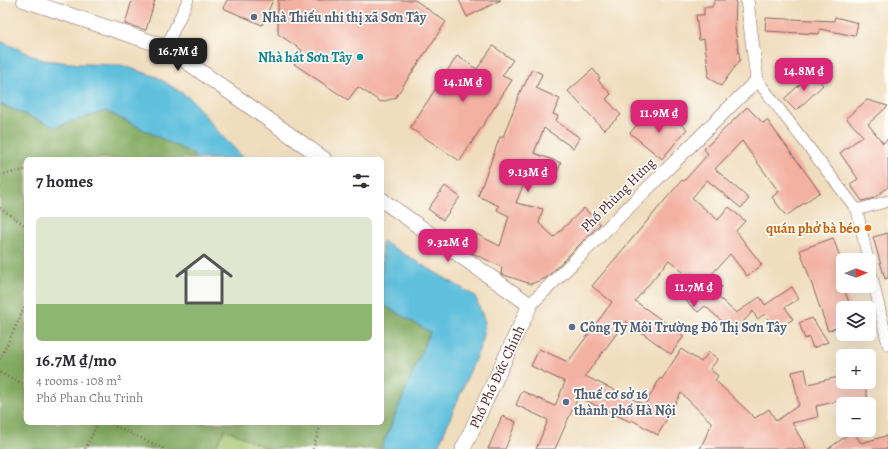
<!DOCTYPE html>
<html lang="en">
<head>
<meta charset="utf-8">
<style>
	body { margin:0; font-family:Alegreya,serif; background:#f2f2f3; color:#2b2b33; height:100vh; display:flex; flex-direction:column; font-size:15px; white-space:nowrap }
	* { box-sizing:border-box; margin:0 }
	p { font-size:13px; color:#7c7c81 }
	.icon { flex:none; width:22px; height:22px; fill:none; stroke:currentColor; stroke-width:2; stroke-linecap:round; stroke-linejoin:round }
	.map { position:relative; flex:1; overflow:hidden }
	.panel { position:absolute; left:24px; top:157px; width:360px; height:268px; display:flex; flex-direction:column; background:#fff; border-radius:6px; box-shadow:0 4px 16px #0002 }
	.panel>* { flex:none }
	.needle { width:26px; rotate:89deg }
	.controls { position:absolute; left:836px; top:253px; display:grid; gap:8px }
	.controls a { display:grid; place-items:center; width:40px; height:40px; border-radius:6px; background:#fff; box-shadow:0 4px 16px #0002; font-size:20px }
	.price { position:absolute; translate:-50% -34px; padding:0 9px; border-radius:8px; background:#db2777; color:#fff; font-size:13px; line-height:26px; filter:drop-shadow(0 1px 2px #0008) }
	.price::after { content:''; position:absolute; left:50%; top:24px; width:12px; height:9px; margin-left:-6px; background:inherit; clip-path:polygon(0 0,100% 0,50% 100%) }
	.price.active { background:#222; color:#fff }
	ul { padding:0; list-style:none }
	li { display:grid; align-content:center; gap:8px; height:212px; padding:0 12px }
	li span { display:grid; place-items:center; height:124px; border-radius:6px; color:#555 }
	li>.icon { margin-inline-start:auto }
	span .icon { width:72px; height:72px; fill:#fffc; stroke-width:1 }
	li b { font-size:17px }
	h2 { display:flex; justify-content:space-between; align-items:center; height:48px; padding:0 12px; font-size:17px }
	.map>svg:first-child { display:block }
	.green { fill:#a4c670; stroke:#77724e }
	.forest { fill:#83ab62; stroke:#666546 }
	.water { fill:#5ec0dd; stroke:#547084 }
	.building { fill:#f3b1a2 }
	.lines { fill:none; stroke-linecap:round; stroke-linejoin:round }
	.minor-casing { stroke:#84625e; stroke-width:12 }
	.tertiary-casing { stroke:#84625e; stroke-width:14 }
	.secondary-casing { stroke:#84625e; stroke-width:16 }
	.path { stroke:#84625e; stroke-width:2.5; stroke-dasharray:1 3; stroke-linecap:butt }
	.minor { stroke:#fff; stroke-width:11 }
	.tertiary { stroke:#fff; stroke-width:13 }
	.secondary { stroke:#fff; stroke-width:15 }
	.service-dot { fill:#5c6f8a; stroke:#fdfcf7; stroke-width:1.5 }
	.culture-dot { fill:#0f9aa8; stroke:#fdfcf7; stroke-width:1.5 }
	.food-dot { fill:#e8710a; stroke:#fdfcf7; stroke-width:1.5 }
	.labels { text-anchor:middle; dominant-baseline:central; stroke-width:3.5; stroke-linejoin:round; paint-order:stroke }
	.service-label { font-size:14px; font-weight:bold; fill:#4e5e75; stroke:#fdfcf7; text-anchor:start }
	.culture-label { font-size:14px; font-weight:bold; fill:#0d838f; stroke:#fdfcf7; text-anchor:end }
	.street-label { font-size:14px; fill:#4a1f2b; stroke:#fdfcf7 }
	.food-label { font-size:14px; font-weight:bold; fill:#c56008; stroke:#fdfcf7; text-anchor:end }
</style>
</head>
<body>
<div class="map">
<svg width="888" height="449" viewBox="0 0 888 449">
	<rect width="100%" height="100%" fill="#fdfcf7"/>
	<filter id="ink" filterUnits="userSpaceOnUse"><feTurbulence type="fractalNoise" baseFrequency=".025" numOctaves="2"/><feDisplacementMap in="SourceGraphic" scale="8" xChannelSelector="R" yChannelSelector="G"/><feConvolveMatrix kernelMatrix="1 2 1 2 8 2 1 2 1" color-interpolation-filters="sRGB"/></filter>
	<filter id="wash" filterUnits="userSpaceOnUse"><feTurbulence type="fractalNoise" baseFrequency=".012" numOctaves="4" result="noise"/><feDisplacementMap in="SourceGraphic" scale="16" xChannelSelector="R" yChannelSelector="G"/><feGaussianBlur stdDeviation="0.9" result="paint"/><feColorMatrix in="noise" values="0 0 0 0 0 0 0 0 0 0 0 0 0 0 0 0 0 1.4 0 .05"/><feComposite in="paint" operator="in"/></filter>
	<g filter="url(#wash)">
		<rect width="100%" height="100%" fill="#f0ddbd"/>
		<path class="green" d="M225,428L268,449H215Z"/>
		<path class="forest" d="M0,104L55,127L106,111L193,154L195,159H26V423H382V304L430,332L381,449H268L225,429L215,449H0Z"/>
		<path class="water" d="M0,41L43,60L80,64L121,65L157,77L191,99L221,135L245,159H195L193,154L106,111L55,127L0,104Z
			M382,241L475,296L485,322L481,345L437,449H381L430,332L382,304Z"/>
		<g id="blocks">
			<path class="building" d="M132,0H155L146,30L125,24Z
				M227,0H273L262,25L223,8Z
				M278,0H415L446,22L395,98L381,102L358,87L348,100L294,64L302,50L278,34Z
				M459,0H501L467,17Z
				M715,0H736L735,28L740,60L721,86L707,76L709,73L704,39L699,40L696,15H704V7H712Z
				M835,17L858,23L855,36L820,29L819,34L765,31L766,18L834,21Z
				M493,46L513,60L502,76L512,80L460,161L410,128L457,56L477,69Z
				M532,69L542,74L536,88L560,99L553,114L558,116L556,121L580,138L573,148L544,128L534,153L561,163L559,168L556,175L531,166L516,203L543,209L539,223L554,237L584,208L600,224L546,278L531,284L501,274L502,267L472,253L463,246L470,231L500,246L509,216L497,210L499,206L478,196L500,137H503L523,85L524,86Z
				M593,69L600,78L598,80L611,94L606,99L621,115L604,130L568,91Z
				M812,73L823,85L796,111L784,99Z
				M867,100L888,106L868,124L883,143L888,139V187L874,198L862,201L850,184L858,179L840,153L863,136L846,118Z
				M747,107L763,123L767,120L820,192L786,216L772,197L779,192L742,141L715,169L749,199L741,208L707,180L692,198L718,220L729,207L745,221L736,231L762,265L747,276L730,254L710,276L722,287L715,294L736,313L760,297L765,305L792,287L799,299L785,307L793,319L775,331L765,314L757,319L753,311L734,332L705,306L698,312L686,301L699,286L669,260L635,301L684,336L671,354L626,321L585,376L645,405L660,378L662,379L681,349L701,362L709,352L718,359L710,369L718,376L715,380L755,418L769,409L776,421L799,405L792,372L805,369L808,384L843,376V382H864L869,404H845L844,400L816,406L818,417L792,423L807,449H700L712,423L681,393L658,435L632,420L631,422L578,397L555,449H536L548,420L516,405L522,391L555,406L565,382L531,366L539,349L568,362L612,302L592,286L682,180L684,181L708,154L704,149Z
				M666,112L687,129L662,159L630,133L644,116L655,125Z
				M445,186L460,197L443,220L428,209Z
				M888,233V278L885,279L873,237Z
				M833,238L843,265V286L851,308H843V325L828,331L800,250Z
				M812,318L828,342L813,348L809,337L805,339L799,323Z
				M502,416L516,422L505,449H488Z
				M853,431L861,443L886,436L888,449H828Z"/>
		</g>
	</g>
	<g filter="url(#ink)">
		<use href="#blocks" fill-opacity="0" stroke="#84625e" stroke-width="1"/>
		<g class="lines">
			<defs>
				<path id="minor" d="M166,47L188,0
					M757,80L857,210L868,260
					M857,210L888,201
					M869,264L888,345"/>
				<path id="tertiary" d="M530,305L757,80L747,0"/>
				<path id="secondary" d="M24,0L166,47L324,159
					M382,200L530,305L463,449"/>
			</defs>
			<use href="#minor" class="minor-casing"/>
			<use href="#tertiary" class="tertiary-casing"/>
			<use href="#secondary" class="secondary-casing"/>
			<path class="path" d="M0,175L26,170
				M0,208L26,226
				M0,359L26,305
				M0,373L26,385
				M108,423L165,449
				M85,449L98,423
				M313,449L321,423"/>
			<use href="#minor" class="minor"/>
			<use href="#tertiary" class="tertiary"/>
			<use href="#secondary" class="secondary"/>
		</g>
	</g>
	<g class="service-dot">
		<circle cx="254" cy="17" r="4"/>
		<circle cx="572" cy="327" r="4"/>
		<circle cx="566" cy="402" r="4"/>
	</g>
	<circle class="culture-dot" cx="360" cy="57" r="4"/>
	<circle class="food-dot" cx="868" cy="228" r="4"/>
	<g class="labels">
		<g class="service-label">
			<text x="262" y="17">Nhà Thiếu nhi thị xã Sơn Tây</text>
			<text x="580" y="327">Công Ty Môi Trường Đô Thị Sơn Tây</text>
			<text x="574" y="394">Thuế cơ sở 16<tspan x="574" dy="16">thành phố Hà Nội</tspan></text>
		</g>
		<g class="culture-label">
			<text x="352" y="57">Nhà hát Sơn Tây</text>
		</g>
		<g class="street-label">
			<text transform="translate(618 195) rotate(-45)">Phố Phùng Hưng</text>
			<text transform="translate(497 377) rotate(-65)">Phố Phó Đức Chính</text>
		</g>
		<g class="food-label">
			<text x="860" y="228">quán phở bà béo</text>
		</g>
	</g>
</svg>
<div class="controls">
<a><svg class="needle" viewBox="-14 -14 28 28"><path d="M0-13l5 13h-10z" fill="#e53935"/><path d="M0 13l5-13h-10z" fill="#7c7c81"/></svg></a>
<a><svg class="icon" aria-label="layers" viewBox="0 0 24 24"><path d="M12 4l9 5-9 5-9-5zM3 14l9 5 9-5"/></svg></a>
<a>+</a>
<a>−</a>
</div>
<b class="price active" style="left:178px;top:72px">16.7M ₫</b>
<b class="price" style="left:804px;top:92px">14.8M ₫</b>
<b class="price" style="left:463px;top:103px">14.1M ₫</b>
<b class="price" style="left:659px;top:134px">11.9M ₫</b>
<b class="price" style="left:528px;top:193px">9.13M ₫</b>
<b class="price" style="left:448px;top:263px">9.32M ₫</b>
<b class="price" style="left:694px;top:308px">11.7M ₫</b>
<section class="panel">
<h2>7 homes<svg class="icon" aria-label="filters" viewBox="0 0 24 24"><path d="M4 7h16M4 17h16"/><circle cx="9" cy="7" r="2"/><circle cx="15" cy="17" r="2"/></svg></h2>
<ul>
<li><span style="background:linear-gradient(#dfe7d0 70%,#8fb573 0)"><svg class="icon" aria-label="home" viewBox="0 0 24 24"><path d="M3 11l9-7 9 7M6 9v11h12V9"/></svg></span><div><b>16.7M ₫/mo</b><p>4 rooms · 108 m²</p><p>Phố Phan Chu Trinh</p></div></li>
</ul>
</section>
</div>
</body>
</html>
